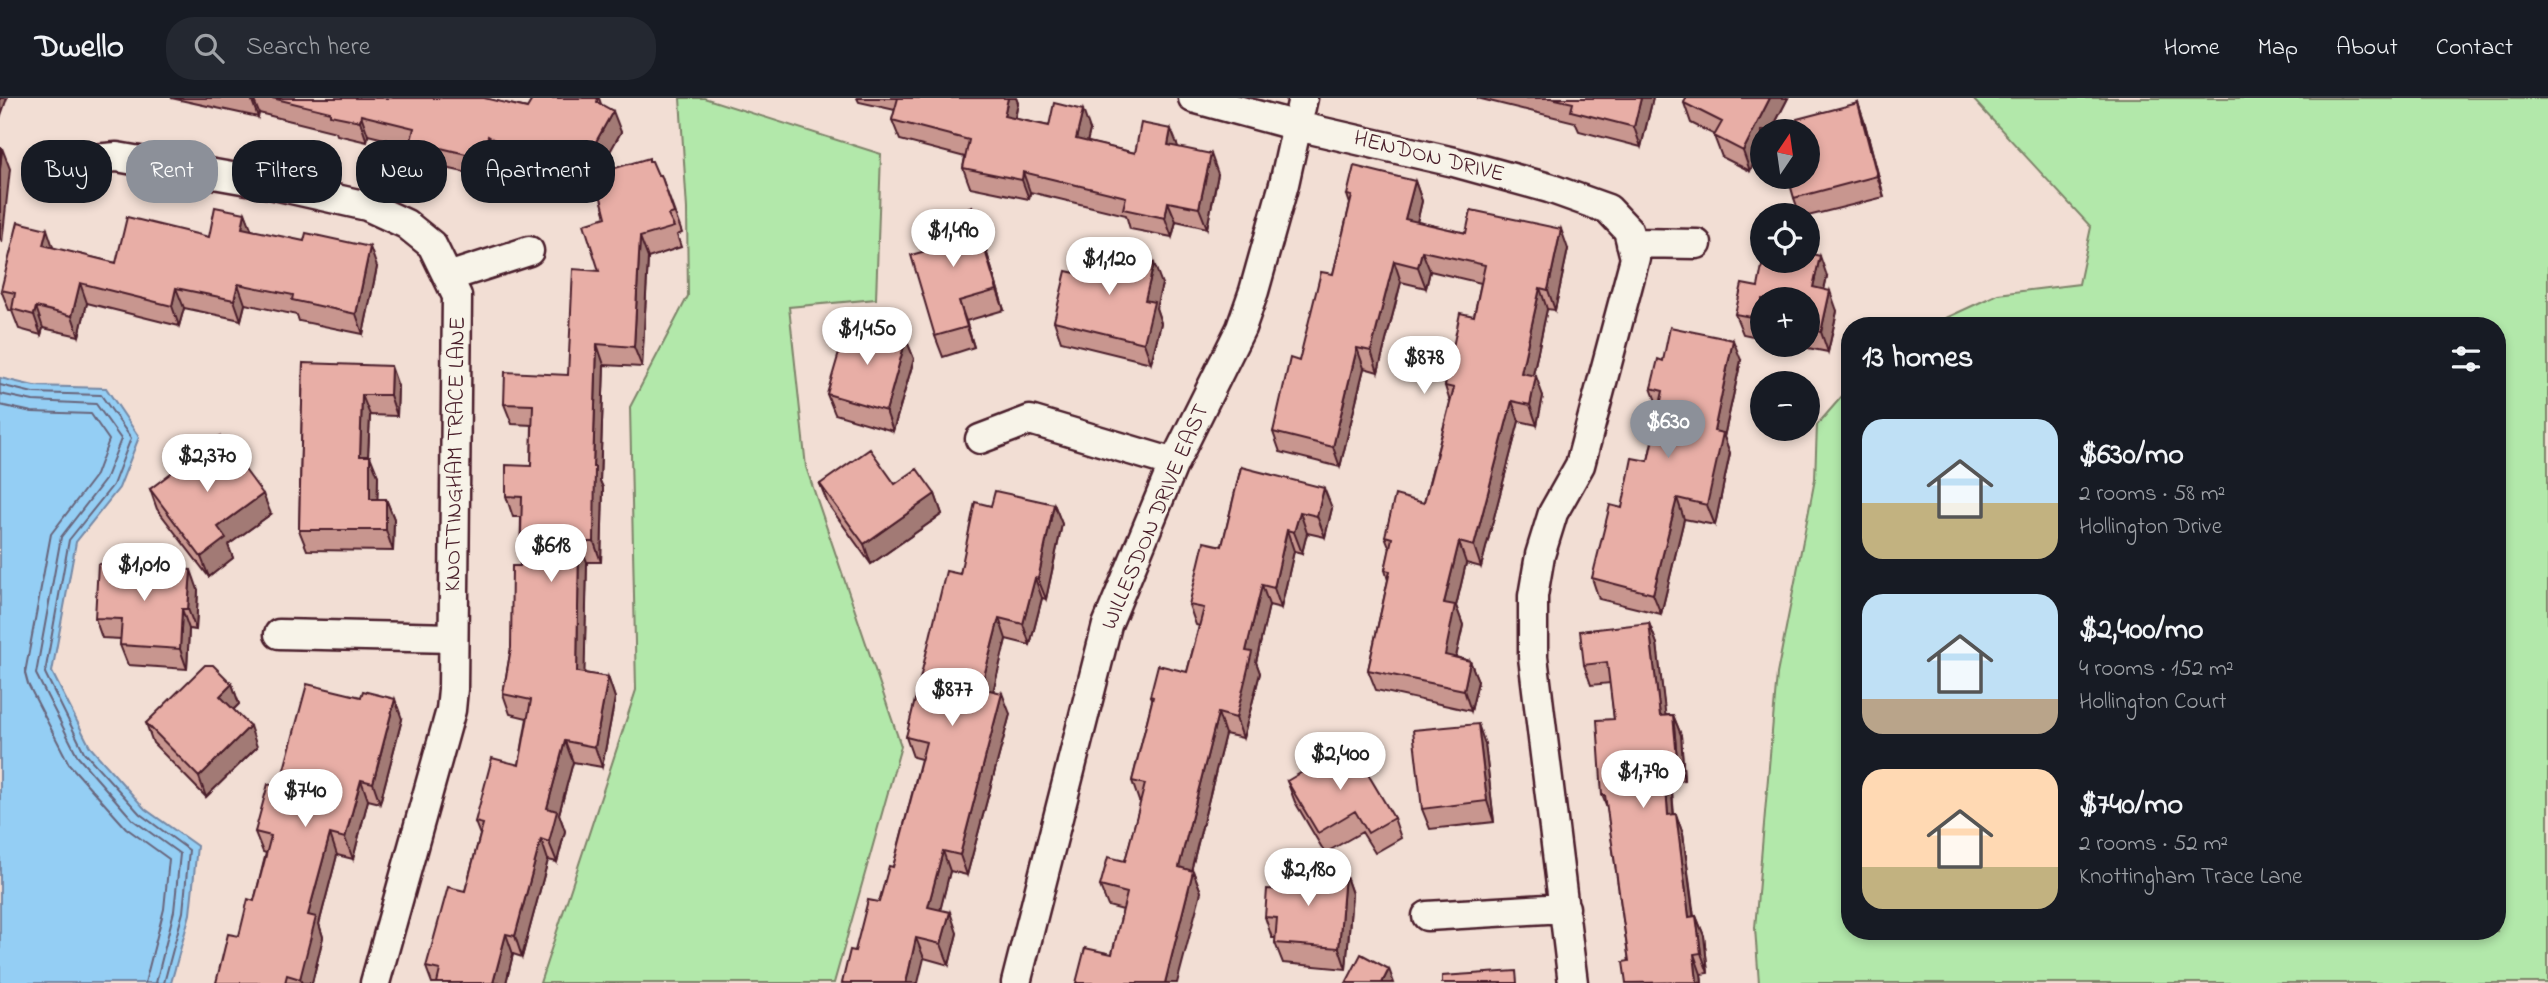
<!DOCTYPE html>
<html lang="en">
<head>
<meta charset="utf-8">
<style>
	body { margin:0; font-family:"Indie Flower",sans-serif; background:#242831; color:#f1f3f6; height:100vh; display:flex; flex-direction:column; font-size:26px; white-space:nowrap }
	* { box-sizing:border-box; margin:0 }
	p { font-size:23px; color:#9ea1a6 }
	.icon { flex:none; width:38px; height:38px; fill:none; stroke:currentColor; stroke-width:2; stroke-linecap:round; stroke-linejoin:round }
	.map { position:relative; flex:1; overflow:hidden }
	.details { position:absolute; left:1841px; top:219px; width:665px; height:623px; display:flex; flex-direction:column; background:#171b24; border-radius:28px; box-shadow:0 4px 10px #0003 }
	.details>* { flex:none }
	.banner { position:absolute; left:21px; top:42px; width:665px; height:63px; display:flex; gap:14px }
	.needle { width:46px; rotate:13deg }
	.tools { position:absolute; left:1750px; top:21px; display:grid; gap:14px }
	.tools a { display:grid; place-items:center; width:70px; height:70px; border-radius:50%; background:#171b24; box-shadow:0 4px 10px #0003; font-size:35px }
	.price { position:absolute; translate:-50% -60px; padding:0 16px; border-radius:24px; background:#fff; color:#222; font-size:23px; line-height:46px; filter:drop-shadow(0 2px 4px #0008) }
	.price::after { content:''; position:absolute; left:50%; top:42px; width:21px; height:16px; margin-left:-10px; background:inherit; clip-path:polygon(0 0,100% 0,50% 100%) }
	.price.current { background:#8c9099; color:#fff }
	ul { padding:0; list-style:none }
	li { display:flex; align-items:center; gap:21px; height:175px; padding:0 21px }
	li span { display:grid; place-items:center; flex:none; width:196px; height:140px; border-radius:21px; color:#555 }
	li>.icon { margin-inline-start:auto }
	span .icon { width:84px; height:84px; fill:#fffc; stroke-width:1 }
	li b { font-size:30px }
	h2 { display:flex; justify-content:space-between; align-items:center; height:84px; padding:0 21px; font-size:30px }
	.pill { padding:0 24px; border-radius:28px; background:#171b24; box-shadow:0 4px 10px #0003; font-size:24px; line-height:63px }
	.pill.current { background:#8c9099; color:#fff }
	header { display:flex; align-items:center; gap:42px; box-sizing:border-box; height:98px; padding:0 35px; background:#171b24; border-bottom:2px solid #363941 }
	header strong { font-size:33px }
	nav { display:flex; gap:38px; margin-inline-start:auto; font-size:24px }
	.search { width:490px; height:63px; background:#242831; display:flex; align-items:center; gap:18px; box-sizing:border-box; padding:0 24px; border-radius:28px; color:#9ea1a6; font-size:26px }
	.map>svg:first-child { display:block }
	.green { fill:#b2e8aa; stroke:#7e846a; stroke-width:2 }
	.water { fill:#94cef4; stroke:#7688a4; stroke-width:2 }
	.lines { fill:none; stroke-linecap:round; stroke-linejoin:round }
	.shore { stroke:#68657b; stroke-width:2 }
	.street-casing { stroke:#4a1f2b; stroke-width:33 }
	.street { stroke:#f7f3e8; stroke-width:28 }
	.wall { fill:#c8968f; stroke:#4a1f2b; stroke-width:2 }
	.shaded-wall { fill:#a27a74; stroke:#4a1f2b; stroke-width:2 }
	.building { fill:#e8aea6; stroke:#4a1f2b; stroke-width:2 }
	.labels { text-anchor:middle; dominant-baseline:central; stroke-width:5; stroke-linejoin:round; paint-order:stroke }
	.street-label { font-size:23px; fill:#4a1f2b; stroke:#f7f3e8 }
</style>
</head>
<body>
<header>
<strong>Dwello</strong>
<div class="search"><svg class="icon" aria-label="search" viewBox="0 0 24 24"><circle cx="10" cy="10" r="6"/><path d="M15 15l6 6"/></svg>Search here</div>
<nav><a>Home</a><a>Map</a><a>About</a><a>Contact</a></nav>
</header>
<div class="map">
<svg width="2548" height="885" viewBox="0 0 2548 885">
	<rect width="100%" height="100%" fill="#f2ded4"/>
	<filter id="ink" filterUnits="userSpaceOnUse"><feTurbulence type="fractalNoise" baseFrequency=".0143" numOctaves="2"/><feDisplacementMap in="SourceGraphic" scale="14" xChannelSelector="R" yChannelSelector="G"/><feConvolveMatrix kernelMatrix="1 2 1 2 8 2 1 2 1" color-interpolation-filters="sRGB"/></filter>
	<g filter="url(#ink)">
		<path class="green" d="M680,0H704L881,56L876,201L789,209L806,369L901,648L834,885H540L636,592L630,309L688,198L687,111Z
			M1972,0H2548V885H1759L1755,830L1777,576L1815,381L1817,327L1850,289V833H2497V228L1931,227L1998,196L2079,186L2091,129Z"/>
		<path class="water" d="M0,280L34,288L106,290L139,339L119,390L76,444L52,574L90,649L145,711L197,748L190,816L171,885H0Z"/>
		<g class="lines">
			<path class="shore" d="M0,287L33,295L101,297L131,340L113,387L69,442L45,575L84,654L140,716L189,752L183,814L164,885
				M0,296L33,303L96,306L121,341L105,382L61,439L36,576L78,659L133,722L180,756L174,813L156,885
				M0,307L32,314L91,316L109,342L96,377L51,436L25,575L28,586L69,666L126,730L169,761L164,811L145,885"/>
			<defs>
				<path id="street" d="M1193,0L1297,28L1454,64L1549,90L1608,111L1628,132L1635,160L1580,367L1553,415L1540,457L1533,498V559L1573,885
					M81,62L117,59L265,85L367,108L406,126L432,147L457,198L453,591L451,612L375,885
					M1631,145L1697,146
					M448,179L529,153
					M980,341L1030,322L1174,365
					M279,536L453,540
					M1427,818L1565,810
					M1016,885L1107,527L1174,365L1241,230L1254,193L1284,86L1303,0"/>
			</defs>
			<use href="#street" class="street-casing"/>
			<use href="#street" class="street"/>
		</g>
		<path class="wall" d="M171,0H484L527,10L599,0L601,6L621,34L597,75L661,77L682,135L677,137L681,149L648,160L642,269L604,267L600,383L603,390L601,464H587L584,575L608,579L615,600L602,669L573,664L559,716L565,733L557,764L548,762L522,859L513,856L506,885H432L426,869L465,793L480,737L475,724L519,667L527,620L510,616L503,596L511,550L520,468L521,419H513L506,398L531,368L532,327L512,326L504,306L568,277L599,173L606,119L596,79L591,88L552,65L540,86L495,59L491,80L418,64L413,48L368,37L367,44L337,37L336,34L259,15L258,19Z
			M857,0H1016L1018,5L1015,21L1049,28L1090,32L1087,44L1135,55L1178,49L1218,76L1207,130L1176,123L1172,139L1130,131L1126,117L1030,94L1029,101L970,89L963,70L965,59L900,42L892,22L895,12L859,4Z
			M1477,0H1653L1641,49L1579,33L1575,24Z
			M1686,0H1788L1771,33H1762L1750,73L1722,59L1714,38L1715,37L1691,25L1684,5Z
			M1858,5L1865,26L1884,99L1808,118V117H1800L1794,100L1809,66Z
			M1415,83L1422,103L1417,124L1466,135L1568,151L1555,212L1547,211L1533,277L1543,298L1537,327L1519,323L1481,469L1466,465L1456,508L1463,527L1456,559L1470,563L1478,583L1471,613L1376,592L1368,572L1388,482L1385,472L1390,451L1385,438L1424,405L1450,304L1445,288L1474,218L1481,185L1430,173L1426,190L1401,184L1378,274L1364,270L1340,369L1280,354L1273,334L1333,176L1350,106L1347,97Z
			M972,109L979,129L1004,212L966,223L974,249L943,259L935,238Z
			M245,115L251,132L377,169L363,236L299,223L297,217L245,206L241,222L184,210L179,228L87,205L79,238L43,230L41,237L19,231L12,213L9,212L1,192L53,150L116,165L209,139Z
			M1089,178L1162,186L1156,210L1161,225L1151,265L1061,243L1054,223Z
			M1827,178L1824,192L1837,213L1828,254L1793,247H1808V201H1762V240L1743,236L1735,216L1758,189Z
			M906,241L914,261L893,333L835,316L827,296Z
			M1741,262L1724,339L1730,355L1715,427L1684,421L1661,516L1599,501L1592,480L1622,410L1648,363L1659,311L1651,290L1663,263Z
			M303,265L398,288L397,318L370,317L368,358L378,378L377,401H386L394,421L393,453L307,452L299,432Z
			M1241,369L1332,410L1325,439L1307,435L1302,455L1294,453L1281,510L1269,507L1256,564L1260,575L1243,640L1225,636L1191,773H1193L1201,794L1112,856L1123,812L1108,808L1100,788L1125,763L1141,704L1139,703L1132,683L1152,603L1150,598L1187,574L1199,528L1196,527L1189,507L1222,448Z
			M820,386H895L935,396L942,416L871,466L828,406Z
			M150,391L271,416L228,447L233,460L209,479L157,411Z
			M1054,406L1062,426L1046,501L1042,500L1030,547L1006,541L993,593L1010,616L967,777L950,773L940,812L957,835L949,867L924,860L855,853L879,804L893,769L921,661L913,659L906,639L960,476L991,408Z
			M198,492L196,532L189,531L187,571L128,567L120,547L121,541L102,540L95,520Z
			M1649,525L1657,546L1665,617H1673L1681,637L1684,682L1671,683L1674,716L1683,736L1694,818H1696L1704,838L1708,875L1701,876L1702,885H1626L1629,863L1607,709L1602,697L1614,621L1610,585L1591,587L1584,567Z
			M232,586L239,606L233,612L257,649L206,699L153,645L146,625Z
			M402,621L380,705L368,702L353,761L337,757L319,826L323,839L312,885H216L239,838L254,803L266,755L263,754L255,734L279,690Z
			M1485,646L1494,724L1430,731L1422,711Z
			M1287,683L1394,720L1401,740L1375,755L1362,734L1325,755L1295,704Z
			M1345,776L1352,796L1346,871L1283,865L1275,845L1276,840H1272L1265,819L1282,792Z"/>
		<path class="shaded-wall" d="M0,0H7L0,20Z
			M251,0H253L259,15L258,19Z
			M1008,0H1016L1018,5L1011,38L1004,18Z
			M1641,0H1653L1641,49L1634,29Z
			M1770,0H1788L1771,33H1762V49L1750,73L1743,53Z
			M1858,5L1865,26L1884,99L1877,78Z
			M1083,12L1090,32L1083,61L1076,41Z
			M613,13L621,34L591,88L583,67Z
			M361,17L368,37L367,44L360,23Z
			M1171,31L1179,51L1168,47Z
			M488,38L495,59L491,80L483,60Z
			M545,45L552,65L540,86L533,65Z
			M2,50L10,71L2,145L0,140V71Z
			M1211,56L1218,76L1207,130L1199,110Z
			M1023,74L1030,94L1029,101L1022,82Z
			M1415,83L1422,103L1413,141L1405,121Z
			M1168,104L1176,123L1172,139L1165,120Z
			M972,109L979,129L1004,212L997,192Z
			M245,115L253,135L242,130Z
			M47,131L54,152L43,147Z
			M1561,131L1568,151L1555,212L1548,192Z
			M640,139L648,160L642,269L634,249Z
			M370,149L377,169L363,236L356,216Z
			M1422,153L1430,173L1426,190L1418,169Z
			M1820,158L1827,178L1820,209L1813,189Z
			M1394,163L1401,184L1378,274L1371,253Z
			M1154,165L1162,186L1156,210L1161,225L1151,265L1144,245L1145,202Z
			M80,185L87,205L79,238L72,218Z
			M238,186L245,206L241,222L234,202Z
			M176,190L184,210L179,228L172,208Z
			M1540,190L1547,211L1529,295L1521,275Z
			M1830,193L1837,213L1828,254L1821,234Z
			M959,203L966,223L974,249L967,229Z
			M36,209L43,230L41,237L34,217Z
			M906,241L914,261L893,333L886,313Z
			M1733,242L1741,262L1724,339L1730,355L1715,427L1707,407L1714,333Z
			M597,246L604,267L600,383L603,390L601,464L594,444L593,369Z
			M1357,250L1364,270L1340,369L1333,349Z
			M391,268L398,288L397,318L390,297Z
			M1536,278L1543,298L1537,327L1530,307Z
			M362,297L370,317L367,378L360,358Z
			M1512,303L1519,323L1481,469L1474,448Z
			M370,358L378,378L377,421L370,401Z
			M1324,390L1332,410L1325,439L1317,418Z
			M263,396L271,416L228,447L233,460L209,479L201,459L218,429Z
			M935,396L942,416L871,466L864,446Z
			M1677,400L1684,421L1661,516L1653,496Z
			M386,401L394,421L393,453L386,432Z
			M1054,406L1062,426L1046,501L1038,481Z
			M1300,414L1307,435L1302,455L1294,434Z
			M1287,432L1294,453L1281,510L1274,490Z
			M579,444L587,464L584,594L577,574Z
			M1459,444L1466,465L1456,508L1463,527L1452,577L1445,557L1444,505Z
			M191,472L198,492L196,532L188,511Z
			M1035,480L1042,500L1030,547L1023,526Z
			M1262,487L1269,507L1256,564L1260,575L1243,640L1236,620L1246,553Z
			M182,511L189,531L187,571L180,551Z
			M999,520L1006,541L989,610L981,590Z
			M1649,525L1657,546L1668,638L1660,618Z
			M1470,563L1478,583L1471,613L1464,592Z
			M608,579L615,600L602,669L595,649Z
			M232,586L239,606L227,618L220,598Z
			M1002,595L1010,616L967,777L960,757Z
			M395,601L402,621L380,705L373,685Z
			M1218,615L1225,636L1187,789L1179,769Z
			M1673,617L1681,637L1684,682L1677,661Z
			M1478,626L1485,646L1494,724L1487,703Z
			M250,628L257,649L206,699L199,679Z
			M565,643L573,664L559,716L565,733L557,764L549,744L547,710Z
			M1664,662L1671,683L1675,737L1668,717Z
			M361,682L368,702L353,761L345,740Z
			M1676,716L1683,736L1696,839L1689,819Z
			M330,736L337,757L319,826L323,839L312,885H302L300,881L308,817Z
			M541,741L548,762L522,859L515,838Z
			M943,753L950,773L936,829L928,809Z
			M1193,773L1201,794L1177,885H1165Z
			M1345,776L1352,796L1346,871L1339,850Z
			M950,814L957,835L949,867L941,846Z
			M1696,818L1704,838L1708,875L1701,855Z
			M506,836L513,856L506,885H493Z
			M916,840L924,860L918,885H906Z
			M1694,856L1701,876L1702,885L1697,884Z
			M1389,871L1394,885H1382Z"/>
		<path class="building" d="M272,0H484L527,10L533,0H598L597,4L613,13L583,67L545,45L533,65L488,38L483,60L411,43L414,30L361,17L360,23L330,17V14Z
			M898,0H1008L1004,18L1049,28L1054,5L1083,12L1076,41L1135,55L1141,25L1171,31L1168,47L1211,56L1199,110L1168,104L1165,120L1123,111L1126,99L1023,74L1022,82L963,70L969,42L892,22Z
			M1551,0H1641L1634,29L1571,13L1573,5Z
			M1686,0H1770L1743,53L1714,38L1722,24L1684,5Z
			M1858,5L1877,78L1794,100L1788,79H1808V66H1809L1808,62V33H1800L1797,21Z
			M0,50H2L0,71Z
			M649,60V63H652L658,77H661L674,115L668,117L674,129L640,139L634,249L597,246L593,369H595L594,444H579L577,574L608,579L595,649L565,643L547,710L557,713L549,744L541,741L515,838L506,836L493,885H437L440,872L426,869L448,789L465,793L483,726L475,724L492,660L519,667L531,602L503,596L511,550L512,468H520L522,399L506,398V367L531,368L533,307L504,306L505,274L568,277L573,171L599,173L584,126L606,119L595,76Z
			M1354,68L1415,83L1405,121L1466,135L1471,112L1561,131L1548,192L1540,190L1521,275L1536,278L1530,307L1512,303L1474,448L1459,444L1444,505L1455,507L1445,557L1470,563L1464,592L1368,572L1390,473L1385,472L1392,440L1385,438L1395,397L1424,405L1454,290L1445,288L1460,215L1474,218L1485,167L1422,153L1418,169L1394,163L1371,253L1357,250L1333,349L1273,334L1290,260L1299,263L1321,174L1333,176L1352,98L1347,97Z
			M215,109L245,115L242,130L304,143L306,135L370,149L356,216L292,202L293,197L238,186L234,202L176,190L172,208L80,185L72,218L36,209L34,217L12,211L15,195L1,192L18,124L47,131L43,147L116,165L127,119L209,139Z
			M972,109L997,192L959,203L967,229L935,238L911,157L933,151L924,123Z
			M1095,151L1154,165L1145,202L1154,204L1144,245L1054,223L1066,173L1089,178Z
			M1808,155L1820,158L1813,189L1830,193L1821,234L1808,231V201H1762V221L1735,216L1742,186L1758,189L1763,163H1808Z
			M848,224L906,241L886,313L827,296Z
			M1670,229L1733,242L1714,333L1723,335L1707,407L1677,400L1653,496L1592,480L1610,407L1622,410L1632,360L1648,363L1663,293L1651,290L1658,261L1663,263Z
			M303,265L391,268L390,297H362L360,358H370V401H386V432H299Z
			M220,338L263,396L218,429L226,440L201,459L150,391Z
			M870,351L895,386L917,371L935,396L864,446L820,386Z
			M1241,369L1324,390L1317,418L1300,414L1294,434L1287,432L1274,490L1262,487L1246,553L1252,554L1236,620L1218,615L1179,769L1193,773L1165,885H1076L1085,850L1112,856L1127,795L1100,788L1108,759L1125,763L1145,686L1132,683L1153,599L1150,598L1158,567L1187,574L1204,510L1189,507L1204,444L1222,448Z
			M995,393L1054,406L1038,481L1035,480L1023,526L999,520L981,590L1002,595L960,757L943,753L928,809L950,814L941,846L916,840L906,885H842L850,852L855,853L868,802L879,804L889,768L893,769L926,644L906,639L946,473L960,476L975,404L991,408Z
			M98,466L191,472L188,511H182L180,551L120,547L122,521L95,520Z
			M1649,525L1660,618L1673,617L1677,661L1664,662L1668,717L1676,716L1689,819L1696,818L1701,855L1694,856L1697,884L1626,885L1623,864L1629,863L1605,697H1602L1597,622L1614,621L1607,564L1584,567L1580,533Z
			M205,567H213L232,586L220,598L250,628L199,679L146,625Z
			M307,586L361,599L363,593L395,601L373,685L361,682L345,740L330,736L308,817L316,819L300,881L287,877L285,885H216L228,836L239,838L248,801L254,803L271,738L255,734L268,686L279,690Z
			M1478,626L1487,703L1422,711L1413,632Z
			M1350,646L1394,720L1368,735L1355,713L1318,735L1287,683Z
			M1284,771L1345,776L1339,850L1275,845L1277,820L1265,819L1267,791L1282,792Z
			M1361,856L1389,871L1382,885H1346Z
			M1516,873L1517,885H1442V878Z"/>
	</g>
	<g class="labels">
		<g class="street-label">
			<text transform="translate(1429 59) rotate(14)">HENDON DRIVE</text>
			<text transform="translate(456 356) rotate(-89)">KNOTTINGHAM TRACE LANE</text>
			<text transform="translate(1156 419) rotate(-67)">WILLESDON DRIVE EAST</text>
		</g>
	</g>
</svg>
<div class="tools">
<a><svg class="needle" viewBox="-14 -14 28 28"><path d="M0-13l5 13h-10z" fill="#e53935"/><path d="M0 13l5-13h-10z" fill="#9ea1a6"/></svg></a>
<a><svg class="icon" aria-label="locate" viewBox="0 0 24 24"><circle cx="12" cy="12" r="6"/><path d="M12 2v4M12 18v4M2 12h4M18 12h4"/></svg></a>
<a>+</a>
<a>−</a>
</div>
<b class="price" style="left:953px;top:171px">$1,490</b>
<b class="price" style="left:1109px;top:199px">$1,120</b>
<b class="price" style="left:867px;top:269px">$1,450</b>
<b class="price" style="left:1424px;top:298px">$878</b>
<b class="price current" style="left:1668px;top:362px">$630</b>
<b class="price" style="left:207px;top:396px">$2,370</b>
<b class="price" style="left:551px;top:486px">$618</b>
<b class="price" style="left:144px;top:505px">$1,010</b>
<b class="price" style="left:952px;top:630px">$877</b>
<b class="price" style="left:1340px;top:694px">$2,400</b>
<b class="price" style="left:1643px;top:712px">$1,790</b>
<b class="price" style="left:305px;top:731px">$740</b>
<b class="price" style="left:1308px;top:810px">$2,180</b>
<div class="banner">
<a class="pill">Buy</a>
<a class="pill current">Rent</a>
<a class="pill">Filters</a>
<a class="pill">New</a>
<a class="pill">Apartment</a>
</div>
<section class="details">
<h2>13 homes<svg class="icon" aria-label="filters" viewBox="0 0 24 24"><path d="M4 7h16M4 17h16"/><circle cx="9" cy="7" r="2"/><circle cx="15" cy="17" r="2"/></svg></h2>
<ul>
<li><span style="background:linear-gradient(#bfe0f5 60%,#c2b280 0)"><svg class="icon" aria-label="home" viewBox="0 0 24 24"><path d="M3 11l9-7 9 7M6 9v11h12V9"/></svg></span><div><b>$630/mo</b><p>2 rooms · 58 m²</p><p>Hollington Drive</p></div></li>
<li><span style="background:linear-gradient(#bfe0f5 75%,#b9a48a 0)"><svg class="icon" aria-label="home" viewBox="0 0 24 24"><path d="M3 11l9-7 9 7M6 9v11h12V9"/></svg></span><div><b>$2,400/mo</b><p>4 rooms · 152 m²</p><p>Hollington Court</p></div></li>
<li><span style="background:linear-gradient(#ffd9b3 70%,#c2b280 0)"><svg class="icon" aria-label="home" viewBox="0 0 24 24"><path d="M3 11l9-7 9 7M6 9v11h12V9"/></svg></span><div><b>$740/mo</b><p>2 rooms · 52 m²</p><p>Knottingham Trace Lane</p></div></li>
</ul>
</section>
</div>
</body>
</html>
